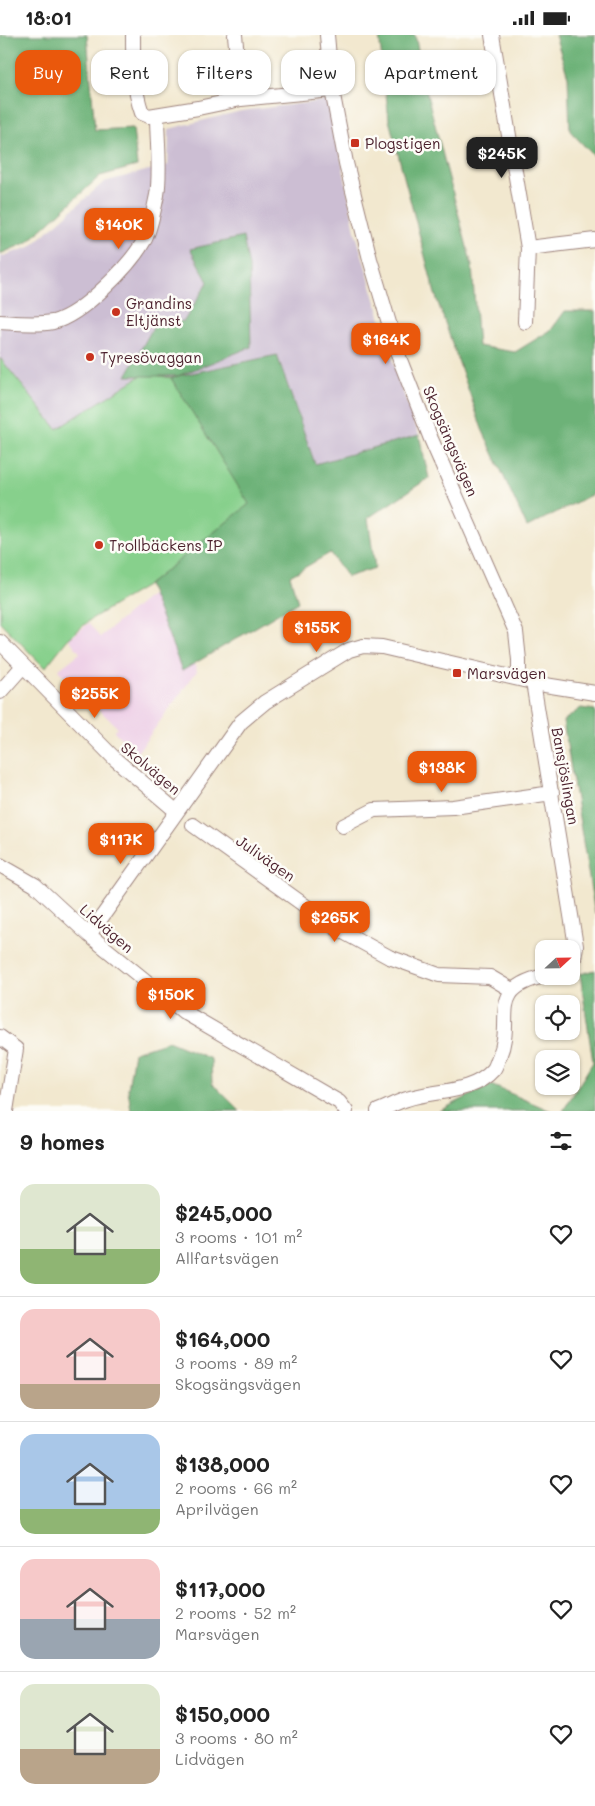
<!DOCTYPE html>
<html lang="en">
<head>
<meta charset="utf-8">
<style>
	body { margin:0; font-family:Mali,sans-serif; background:#f2f2f2; color:#222; height:100vh; display:flex; flex-direction:column; font-size:19px; white-space:nowrap }
	* { box-sizing:border-box; margin:0 }
	p { font-size:16px; color:#767676 }
	.icon { flex:none; width:28px; height:28px; fill:none; stroke:currentColor; stroke-width:2; stroke-linecap:round; stroke-linejoin:round }
	.map { position:relative; height:1076px; overflow:hidden }
	.sheet { display:flex; flex-direction:column; background:#fff; flex:1 }
	.sheet>* { flex:none }
	.guide { position:absolute; left:15px; top:15px; width:565px; height:45px; display:flex; gap:10px }
	.needle { width:32px; rotate:68deg }
	.tools { position:absolute; left:535px; top:905px; display:grid; gap:10px }
	.tools a { display:grid; place-items:center; width:45px; height:45px; border-radius:10px; background:#fff; box-shadow:0 1px 4px #0004; font-size:25px }
	.price { position:absolute; translate:-50% -42px; padding:0 11px; border-radius:10px; background:#ea580c; color:#fff; font-size:16px; line-height:32px; filter:drop-shadow(0 1px 2px #0008) }
	.price::after { content:''; position:absolute; left:50%; top:30px; width:15px; height:11px; margin-left:-8px; background:inherit; clip-path:polygon(0 0,100% 0,50% 100%) }
	.price.current { background:#222; color:#fff }
	ul { padding:0; list-style:none }
	li { display:flex; align-items:center; gap:15px; height:125px; padding:0 20px }
	li+li { border-top:1px solid #e0e0e0 }
	li span { display:grid; place-items:center; flex:none; width:140px; height:100px; border-radius:15px; color:#555 }
	li>.icon { margin-inline-start:auto }
	span .icon { width:60px; height:60px; fill:#fffc; stroke-width:1 }
	li b { font-size:21px }
	h2 { display:flex; justify-content:space-between; align-items:center; height:60px; padding:0 20px; font-size:21px }
	.chip { padding:0 18px; border-radius:15px; background:#fff; box-shadow:0 1px 4px #0004; font-size:18px; line-height:45px }
	.chip.current { background:#ea580c; color:#fff }
	.status { display:flex; justify-content:space-between; align-items:center; height:35px; padding:0 25px; background:#fff; direction:ltr }
	.status svg { height:14px; fill:currentColor }
	.map>svg:first-child { display:block }
	.built { fill:#eed0e7 }
	.industrial { fill:#ccbed3 }
	.green { fill:#87d08c; stroke:#68785c }
	.forest { fill:#6db278; stroke:#5c6852 }
	.lines { fill:none; stroke-linecap:round; stroke-linejoin:round }
	.minor-casing { stroke:#9e847d; stroke-width:16 }
	.minor { stroke:#fff; stroke-width:14 }
	.poi-dot { fill:#c8321e; stroke:#fdfcf7; stroke-width:2 }
	.labels { text-anchor:middle; dominant-baseline:central; stroke-width:5; stroke-linejoin:round; paint-order:stroke }
	.poi-label { font-size:15px; fill:#4a1f2b; stroke:#fdfcf7; text-anchor:start }
	.street-label { font-size:15px; fill:#4a1f2b; stroke:#fdfcf7 }
</style>
</head>
<body>
<div class="status"><b>18:01</b><svg viewBox="0 0 49 12"><path d="M0 12V9h3v3zM5 12V6h3v6zM10 12V3h3v9zM15 12V0h3v12zM26 1h20v11H26zM47 4h2v5h-2z"/></svg></div>
<div class="map">
<svg width="595" height="1076" viewBox="0 0 595 1076">
	<rect width="100%" height="100%" fill="#fdfcf7"/>
	<filter id="ink" filterUnits="userSpaceOnUse"><feTurbulence type="fractalNoise" baseFrequency=".02" numOctaves="2"/><feDisplacementMap in="SourceGraphic" scale="10" xChannelSelector="R" yChannelSelector="G"/><feConvolveMatrix kernelMatrix="1 2 1 2 8 2 1 2 1" color-interpolation-filters="sRGB"/></filter>
	<filter id="wash" filterUnits="userSpaceOnUse"><feTurbulence type="fractalNoise" baseFrequency=".0096" numOctaves="4" result="noise"/><feDisplacementMap in="SourceGraphic" scale="20" xChannelSelector="R" yChannelSelector="G"/><feGaussianBlur stdDeviation="1.12" result="paint"/><feColorMatrix in="noise" values="0 0 0 0 0 0 0 0 0 0 0 0 0 0 0 0 0 1.4 0 .05"/><feComposite in="paint" operator="in"/></filter>
	<g filter="url(#wash)">
		<rect width="100%" height="100%" fill="#f2e8cf"/>
		<path class="built" d="M153,558L180,588L197,636L136,719L114,696L117,692L58,635L80,618L69,604L89,588L100,602Z"/>
		<path class="industrial" d="M330,65L355,196L400,349L419,400L315,430L277,320L171,343L145,338L57,394L0,323V222L30,212L104,147L168,130L169,94L241,76Z"/>
		<path class="green" d="M0,323L57,394L145,338L171,343L250,469L148,550L91,584L67,605L45,633L0,587Z"/>
		<path class="forest" d="M0,0H87L95,95L133,93L137,131L100,141L28,207L0,219Z
			M379,0H415L428,63L472,231L478,311L515,317L551,295L565,276H595V458L527,492L482,394L435,259L389,85Z
			M555,0H595V122L570,96L568,42Z
			M243,202L249,232L251,312L178,341L277,320L315,429L419,400L429,443L368,483L375,533L347,542L330,518L290,541L298,567L182,636L167,596L148,550L249,469L171,343L178,341H126L155,289L184,286L208,247L190,214Z
			M581,673L595,675V879L563,686Z
			M595,935V1076H563L593,1027L580,939Z
			M168,1006L211,1024L212,1048L240,1076H131L128,1054L134,1017Z
			M491,1050L551,1076H439Z"/>
	</g>
	<g filter="url(#ink)">
		<g class="lines">
			<defs>
				<path id="minor" d="M133,0C133,26 133,53 142,78L149,81L198,73L241,64L332,55
					M235,0L241,64
					M327,0L332,55L346,128L370,224L400,325L431,404L516,597L519,625V644
					M492,0L528,213L525,287
					M528,213L595,205
					M0,287C17,288 36,290 53,287C82,280 131,230 145,204C151,191 154,174 157,160C161,137 157,105 157,80
					M0,607L116,725L176,776
					M533,647L576,911L574,924L571,928
					M0,657L23,631
					M193,790L336,893L389,922L439,940L490,942L512,955
					M343,791L374,775L453,772L552,758
					M0,830L35,850L89,900L184,977L339,1067L346,1076
					M89,900L241,687L265,667L349,615L363,611L382,612L545,650L595,658
					M0,1002L16,1014L6,1076
					M378,1076C388,1072 397,1067 407,1064C434,1055 472,1059 493,1035C496,1032 497,1026 499,1022C516,983 485,955 544,941"/>
			</defs>
			<use href="#minor" class="minor-casing"/>
			<use href="#minor" class="minor"/>
		</g>
	</g>
	<g class="poi-dot">
		<rect x="350" y="103" width="10" height="10" rx="2.5"/>
		<circle cx="116" cy="277" r="5"/>
		<circle cx="90" cy="322" r="5"/>
		<circle cx="99" cy="510" r="5"/>
		<rect x="452" y="633" width="10" height="10" rx="2.5"/>
	</g>
	<g class="labels">
		<g class="poi-label">
			<text x="365" y="108">Plogstigen</text>
			<text x="126" y="268">Grandins<tspan x="126" dy="17">Eltjänst</tspan></text>
			<text x="100" y="322">Tyresövaggan</text>
			<text x="109" y="510">Trollbäckens IP</text>
			<text x="467" y="638">Marsvägen</text>
		</g>
		<g class="street-label">
			<text transform="translate(451 406) rotate(67)">Skogsängsvägen</text>
			<text transform="translate(151 733) rotate(40)">Skolvägen</text>
			<text transform="translate(566 741) rotate(80)">Bansjöslingan</text>
			<text transform="translate(266 823) rotate(35)">Julivägen</text>
			<text transform="translate(107 893) rotate(41)">Lidvägen</text>
		</g>
	</g>
</svg>
<div class="tools">
<a><svg class="needle" viewBox="-14 -14 28 28"><path d="M0-13l5 13h-10z" fill="#e53935"/><path d="M0 13l5-13h-10z" fill="#767676"/></svg></a>
<a><svg class="icon" aria-label="locate" viewBox="0 0 24 24"><circle cx="12" cy="12" r="6"/><path d="M12 2v4M12 18v4M2 12h4M18 12h4"/></svg></a>
<a><svg class="icon" aria-label="layers" viewBox="0 0 24 24"><path d="M12 4l9 5-9 5-9-5zM3 14l9 5 9-5"/></svg></a>
</div>
<b class="price current" style="left:502px;top:144px">$245K</b>
<b class="price" style="left:119px;top:215px">$140K</b>
<b class="price" style="left:386px;top:330px">$164K</b>
<b class="price" style="left:317px;top:618px">$155K</b>
<b class="price" style="left:95px;top:684px">$255K</b>
<b class="price" style="left:442px;top:758px">$138K</b>
<b class="price" style="left:121px;top:830px">$117K</b>
<b class="price" style="left:335px;top:908px">$265K</b>
<b class="price" style="left:171px;top:985px">$150K</b>
<div class="guide">
<a class="chip current">Buy</a>
<a class="chip">Rent</a>
<a class="chip">Filters</a>
<a class="chip">New</a>
<a class="chip">Apartment</a>
</div>
</div>
<section class="sheet">
<h2>9 homes<svg class="icon" aria-label="filters" viewBox="0 0 24 24"><path d="M4 7h16M4 17h16"/><circle cx="9" cy="7" r="2"/><circle cx="15" cy="17" r="2"/></svg></h2>
<ul>
<li><span style="background:linear-gradient(#dfe7d0 65%,#8fb573 0)"><svg class="icon" aria-label="home" viewBox="0 0 24 24"><path d="M3 11l9-7 9 7M6 9v11h12V9"/></svg></span><div><b>$245,000</b><p>3 rooms · 101 m²</p><p>Allfartsvägen</p></div><svg class="icon" aria-label="heart" viewBox="0 0 24 24"><path d="M12 20l-8-8c-3-5 5-10 8-4 3-6 11-1 8 4z"/></svg></li>
<li><span style="background:linear-gradient(#f6c9c9 75%,#b9a48a 0)"><svg class="icon" aria-label="home" viewBox="0 0 24 24"><path d="M3 11l9-7 9 7M6 9v11h12V9"/></svg></span><div><b>$164,000</b><p>3 rooms · 89 m²</p><p>Skogsängsvägen</p></div><svg class="icon" aria-label="heart" viewBox="0 0 24 24"><path d="M12 20l-8-8c-3-5 5-10 8-4 3-6 11-1 8 4z"/></svg></li>
<li><span style="background:linear-gradient(#a9c7e8 75%,#8fb573 0)"><svg class="icon" aria-label="home" viewBox="0 0 24 24"><path d="M3 11l9-7 9 7M6 9v11h12V9"/></svg></span><div><b>$138,000</b><p>2 rooms · 66 m²</p><p>Aprilvägen</p></div><svg class="icon" aria-label="heart" viewBox="0 0 24 24"><path d="M12 20l-8-8c-3-5 5-10 8-4 3-6 11-1 8 4z"/></svg></li>
<li><span style="background:linear-gradient(#f6c9c9 60%,#9aa5b1 0)"><svg class="icon" aria-label="home" viewBox="0 0 24 24"><path d="M3 11l9-7 9 7M6 9v11h12V9"/></svg></span><div><b>$117,000</b><p>2 rooms · 52 m²</p><p>Marsvägen</p></div><svg class="icon" aria-label="heart" viewBox="0 0 24 24"><path d="M12 20l-8-8c-3-5 5-10 8-4 3-6 11-1 8 4z"/></svg></li>
<li><span style="background:linear-gradient(#dfe7d0 65%,#b9a48a 0)"><svg class="icon" aria-label="home" viewBox="0 0 24 24"><path d="M3 11l9-7 9 7M6 9v11h12V9"/></svg></span><div><b>$150,000</b><p>3 rooms · 80 m²</p><p>Lidvägen</p></div><svg class="icon" aria-label="heart" viewBox="0 0 24 24"><path d="M12 20l-8-8c-3-5 5-10 8-4 3-6 11-1 8 4z"/></svg></li>
</ul>
</section>
</body>
</html>
